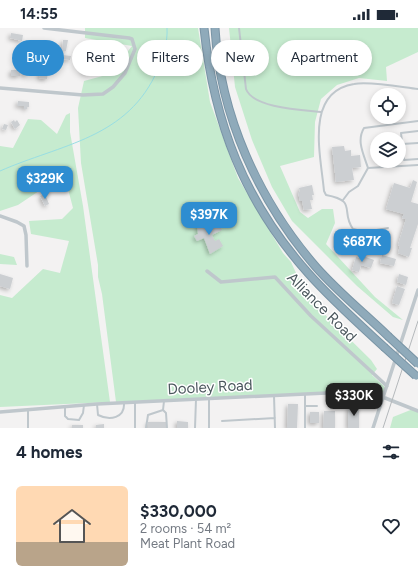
<!DOCTYPE html>
<html lang="en">
<head>
<meta charset="utf-8">
<style>
	body { margin:0; font-family:Figtree,sans-serif; background:#f6f6f7; color:#1f2937; height:100vh; display:flex; flex-direction:column; font-size:15px; white-space:nowrap }
	* { box-sizing:border-box; margin:0 }
	p { font-size:13px; color:#747a83 }
	.icon { flex:none; width:22px; height:22px; fill:none; stroke:currentColor; stroke-width:2; stroke-linecap:round; stroke-linejoin:round }
	.map { position:relative; height:400px; overflow:hidden }
	.side { display:flex; flex-direction:column; background:#fff; flex:1 }
	.side>* { flex:none }
	.top-card { position:absolute; left:12px; top:12px; width:394px; height:36px; display:flex; gap:8px }
	.fabs { position:absolute; left:370px; top:60px; display:grid; gap:8px }
	.fabs a { display:grid; place-items:center; width:36px; height:36px; border-radius:50%; background:#fff; box-shadow:0 2px 6px #0003; font-size:20px }
	.price { position:absolute; translate:-50% -34px; padding:0 9px; border-radius:8px; background:#2e8dd1; color:#fff; font-size:13px; line-height:26px; filter:drop-shadow(0 1px 2px #0008) }
	.price::after { content:''; position:absolute; left:50%; top:24px; width:12px; height:9px; margin-left:-6px; background:inherit; clip-path:polygon(0 0,100% 0,50% 100%) }
	.price.selected { background:#222; color:#fff }
	ul { padding:0; list-style:none }
	li { display:flex; align-items:center; gap:12px; height:100px; padding:0 16px }
	li+li { border-top:1px solid #e0e1e3 }
	li span { display:grid; place-items:center; flex:none; width:112px; height:80px; border-radius:6px; color:#555 }
	li>.icon { margin-inline-start:auto }
	span .icon { width:48px; height:48px; fill:#fffc; stroke-width:1 }
	li b { font-size:17px }
	h2 { display:flex; justify-content:space-between; align-items:center; height:48px; padding:0 16px; font-size:17px }
	.chip { padding:0 14px; border-radius:18px; background:#fff; box-shadow:0 2px 6px #0003; font-size:14px; line-height:36px }
	.chip.selected { background:#2e8dd1; color:#fff }
	.status { display:flex; justify-content:space-between; align-items:center; height:28px; padding:0 20px; background:#fff; direction:ltr }
	.status svg { height:11px; fill:currentColor }
	.map>svg:first-child { display:block }
	.green { fill:#c6ebcf }
	.lines { fill:none; stroke-linecap:round; stroke-linejoin:round }
	.stream { stroke:#98dee3; stroke-width:1 }
	.building { fill:#cccfd2; filter:url(#shadow) }
	.highway-casing { stroke:#7a95a6; stroke-width:9 }
	.lane { stroke:#bfc7cc; stroke-width:2 }
	.street { stroke:#bfc7cc; stroke-width:3.5 }
	.highway { stroke:#8faaba; stroke-width:7 }
	.rail { stroke:#b4b8bb; stroke-width:1 }
	.highway-bridge-casing { stroke:#7a95a6; stroke-width:9; stroke-linecap:butt }
	.highway-bridge { stroke:#8faaba; stroke-width:7 }
	.labels { text-anchor:middle; dominant-baseline:central; stroke-width:3; stroke-linejoin:round; paint-order:stroke }
	.street-label { font-size:15px; fill:#4b575d; stroke:#fff }
</style>
</head>
<body>
<div class="status"><b>14:55</b><svg viewBox="0 0 49 12"><path d="M0 12V9h3v3zM5 12V6h3v6zM10 12V3h3v9zM15 12V0h3v12zM26 1h20v11H26zM47 4h2v5h-2z"/></svg></div>
<div class="map">
<svg width="418" height="400" viewBox="0 0 418 400">
	<defs>
		<filter id="shadow"><feDropShadow dx="-2" dy="2" stdDeviation="2" flood-color="#0004"/></filter>
	</defs>
	<rect width="100%" height="100%" fill="#f3f2f2"/>
	<path class="green" d="M85,0H198L210,74L238,150L283,225L291,234L307,269L371,332L377,341L372,347L385,359L383,366L367,362L116,374L102,266L98,249V237L81,135L78,80L84,53L110,46L132,18L85,10Z
		M229,0H418V24L386,39L387,53L359,50L337,57L321,71L315,94L314,129L280,138L300,184L308,190L322,181H333L335,195L326,216L375,269L403,292L393,289L357,258L292,193L272,159L252,112L235,59Z
		M0,68V118L13,120L28,91L41,92L57,106L66,87L70,85V104L83,178L110,374L0,379V267L12,270L43,241L60,245L69,213L31,206L29,193L62,191L73,180L68,161L45,159L18,177L0,183Z
		M0,226L14,229L17,237L0,236Z
		M413,381L418,383V400H390L393,389Z"/>
	<g class="lines">
		<path class="stream" d="M0,143C61,116 128,111 158,41C163,28 168,14 167,0"/>
	</g>
	<path class="building" d="M11,5L23,7L22,13L10,10Z
		M63,12H68L66,23H62Z
		M98,22L111,25L110,31L106,29L105,32L97,28Z
		M63,27L71,28L70,32L63,31Z
		M85,33H91L90,45L83,44Z
		M24,34L28,35L27,47H23Z
		M36,36L43,37L42,41L35,40Z
		M11,42H20V48H11Z
		M40,44L48,45L47,51L39,50Z
		M18,73L29,74V79H27V81H24V78H17Z
		M14,92L15,94L17,92L20,97L15,101L11,94Z
		M4,96L8,97L6,102L2,101Z
		M344,118L345,123L351,122V128L360,127L361,139L352,140L354,152L336,154L332,119Z
		M413,152L417,154L411,174L418,176V196L410,220H412L409,229L398,225L400,218L398,217L406,191L402,190L404,186L386,181L394,155L410,160Z
		M312,157L314,167H312L313,172H310L312,181L304,182L302,173H300L298,164H300L299,160Z
		M45,166L49,176L45,178L40,168Z
		M216,192L222,202L212,207L215,213L219,211L223,218L210,226L204,210L197,213L194,208L198,206L197,198L204,194L206,198Z
		M382,227L396,231L394,238L380,235Z
		M363,228L374,232L371,240L361,237L359,244L352,242L356,229L362,231Z
		M0,246L13,250L10,261L0,258Z
		M399,246L408,249L406,257L397,254Z
		M397,258L405,261L399,277L392,275Z
		M288,376H298L297,400H287Z
		M359,378V400H348V379Z
		M324,383H335V400H323Z
		M310,384H319V395H310Z
		M177,393L188,394V400H177Z
		M148,394H166V400H148Z
		M104,396V400H96V397Z
		M72,397H83V400H72Z"/>
	<g class="lines">
		<defs>
			<path id="highway" d="M204,0C214,95 244,173 308,245C331,271 358,295 384,319
				M215,0C220,88 259,173 316,239C338,264 364,285 388,308"/>
		</defs>
		<use href="#highway" class="highway-casing"/>
		<path class="lane" d="M239,0L246,61C253,80 302,82 321,84
			M418,103L401,105L404,132L418,131
			M402,116L418,115
			M368,140C364,127 356,113 364,100L418,93
			M343,172L349,164L358,158L368,140L418,137
			M388,200L365,204L353,201C340,183 358,173 326,167L324,163C321,128 304,64 354,56C370,53 401,59 418,61
			M274,368L275,400
			M164,373L163,382L166,385L167,400
			M97,376L98,387C110,393 125,390 124,375
			M305,378H317
			M65,379V388L68,391L79,392L83,385L84,377
			M222,393L275,390
			M28,400V382
			M135,400V375
			M146,400L148,387L163,382
			M195,400L196,371
			M209,400V371
			M305,400V367"/>
		<path class="street" d="M0,60L83,67L103,66L113,59L125,45L135,21L132,11L129,10L44,0
			M0,188L17,194L24,198L26,207L27,238
			M207,243L221,254L275,249L311,288L387,358
			M0,384L97,376L347,364L375,366L418,383
			M373,400L418,262"/>
		<use href="#highway" class="highway"/>
		<path class="rail" d="M383,400L418,293"/>
		<defs>
			<path id="highway-bridge" d="M388,308L418,336
				M384,319L416,348"/>
		</defs>
		<use href="#highway-bridge" class="highway-bridge-casing"/>
		<use href="#highway-bridge" class="highway-bridge"/>
	</g>
	<g class="labels">
		<g class="street-label">
			<text transform="translate(322 279) rotate(45)">Alliance Road</text>
			<text transform="translate(210 359) rotate(-3)">Dooley Road</text>
		</g>
	</g>
</svg>
<div class="fabs">
<a><svg class="icon" aria-label="locate" viewBox="0 0 24 24"><circle cx="12" cy="12" r="6"/><path d="M12 2v4M12 18v4M2 12h4M18 12h4"/></svg></a>
<a><svg class="icon" aria-label="layers" viewBox="0 0 24 24"><path d="M12 4l9 5-9 5-9-5zM3 14l9 5 9-5"/></svg></a>
</div>
<b class="price" style="left:45px;top:172px">$329K</b>
<b class="price" style="left:209px;top:208px">$397K</b>
<b class="price" style="left:362px;top:235px">$687K</b>
<b class="price selected" style="left:354px;top:389px">$330K</b>
<div class="top-card">
<a class="chip selected">Buy</a>
<a class="chip">Rent</a>
<a class="chip">Filters</a>
<a class="chip">New</a>
<a class="chip">Apartment</a>
</div>
</div>
<section class="side">
<h2>4 homes<svg class="icon" aria-label="filters" viewBox="0 0 24 24"><path d="M4 7h16M4 17h16"/><circle cx="9" cy="7" r="2"/><circle cx="15" cy="17" r="2"/></svg></h2>
<ul>
<li><span style="background:linear-gradient(#ffd9b3 70%,#b9a48a 0)"><svg class="icon" aria-label="home" viewBox="0 0 24 24"><path d="M3 11l9-7 9 7M6 9v11h12V9"/></svg></span><div><b>$330,000</b><p>2 rooms · 54 m²</p><p>Meat Plant Road</p></div><svg class="icon" aria-label="heart" viewBox="0 0 24 24"><path d="M12 20l-8-8c-3-5 5-10 8-4 3-6 11-1 8 4z"/></svg></li>
</ul>
</section>
</body>
</html>
